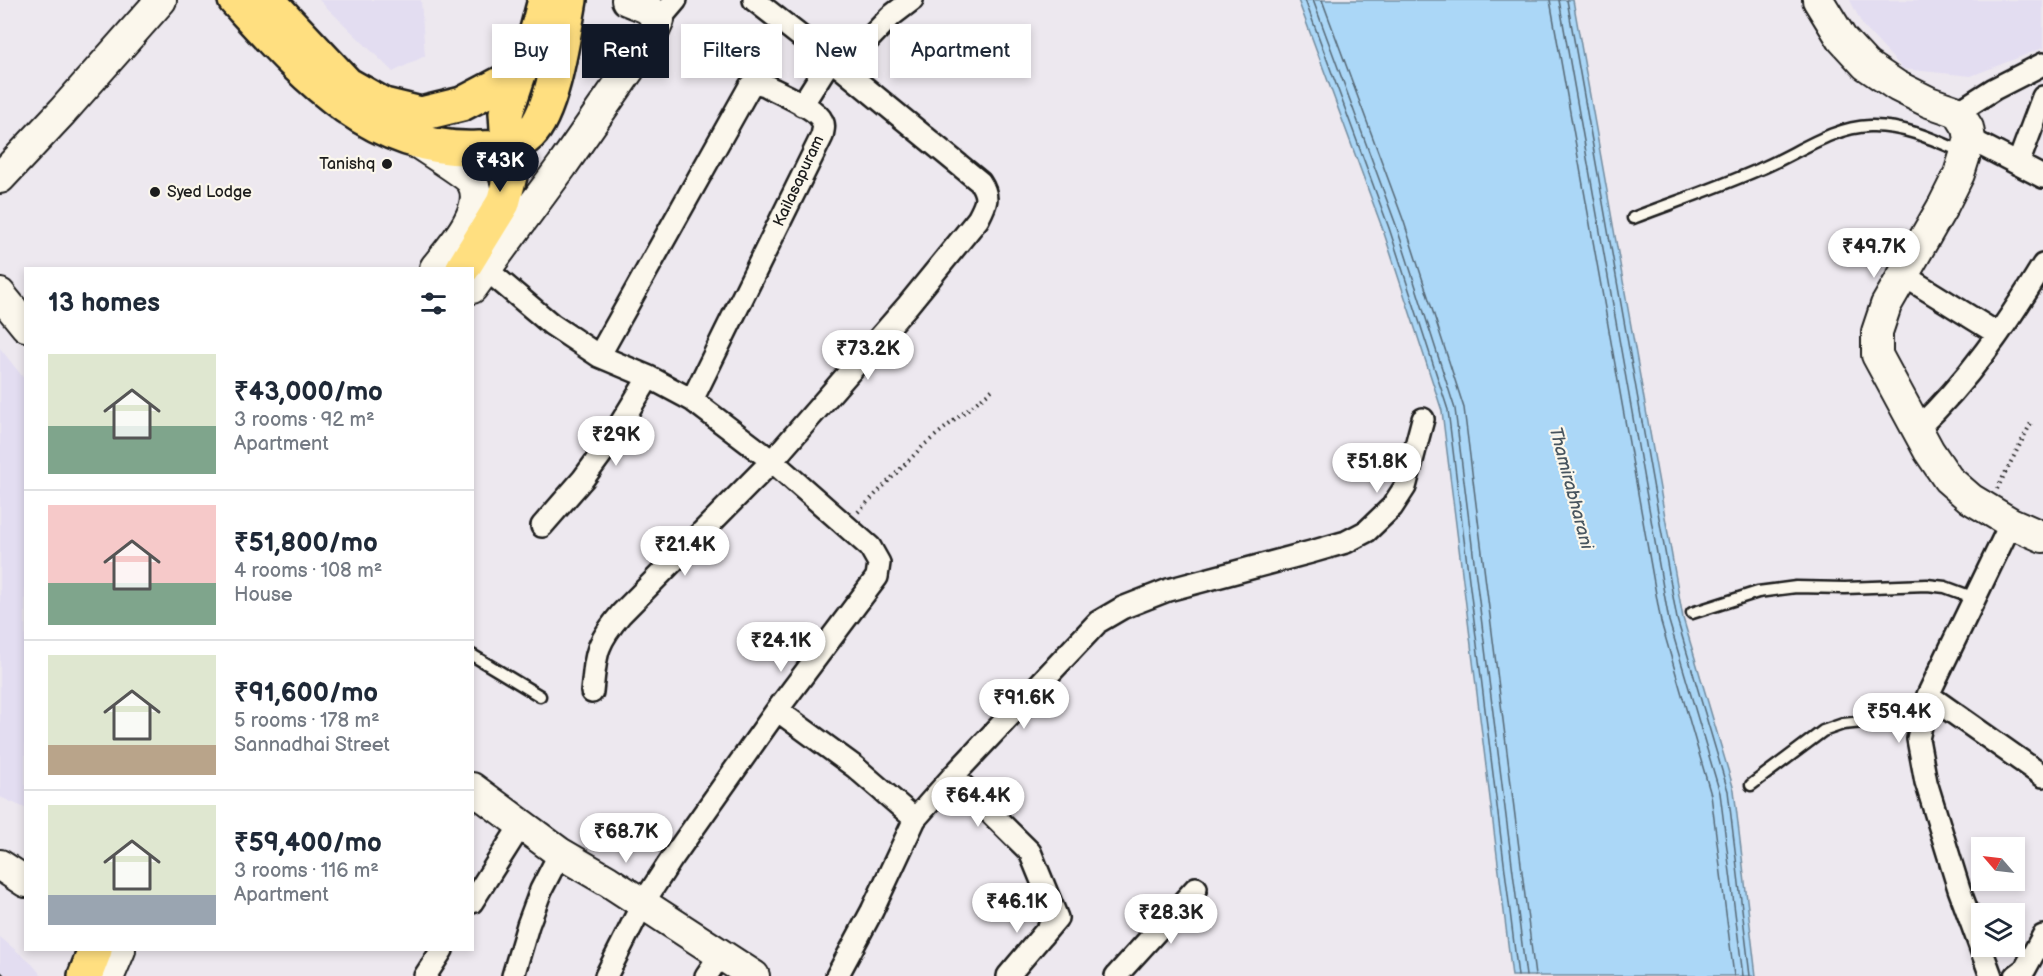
<!DOCTYPE html>
<html lang="en">
<head>
<meta charset="utf-8">
<style>
	body { margin:0; font-family:"Balsamiq Sans",sans-serif; background:#f6f6f7; color:#1f2937; height:100vh; display:flex; flex-direction:column; font-size:22px; white-space:nowrap }
	* { box-sizing:border-box; margin:0 }
	p { font-size:20px; color:#747a83 }
	.icon { flex:none; width:33px; height:33px; fill:none; stroke:currentColor; stroke-width:2; stroke-linecap:round; stroke-linejoin:round }
	.map { position:relative; flex:1; overflow:hidden }
	.sheet { position:absolute; left:24px; top:267px; width:450px; height:684px; display:flex; flex-direction:column; background:#fff; border-radius:0px; box-shadow:0 3px 9px #0003 }
	.sheet>* { flex:none }
	.guide { position:absolute; left:492px; top:24px; width:570px; height:54px; display:flex; gap:12px }
	.needle { width:39px; rotate:298deg }
	.controls { position:absolute; left:1971px; top:837px; display:grid; gap:12px }
	.controls a { display:grid; place-items:center; width:54px; height:54px; border-radius:0px; background:#fff; box-shadow:0 3px 9px #0003; font-size:30px }
	.price { position:absolute; translate:-50% -51px; padding:0 14px; border-radius:21px; background:#fff; color:#222; font-size:20px; line-height:39px; filter:drop-shadow(0 2px 3px #0008) }
	.price::after { content:''; position:absolute; left:50%; top:36px; width:18px; height:14px; margin-left:-9px; background:inherit; clip-path:polygon(0 0,100% 0,50% 100%) }
	.price.active { background:#111827; color:#fff }
	ul { padding:0; list-style:none }
	li { display:flex; align-items:center; gap:18px; height:150px; padding:0 24px }
	li+li { border-top:2px solid #e0e1e3 }
	li span { display:grid; place-items:center; flex:none; width:168px; height:120px; border-radius:0px; color:#555 }
	li>.icon { margin-inline-start:auto }
	span .icon { width:72px; height:72px; fill:#fffc; stroke-width:1 }
	li b { font-size:26px }
	h2 { display:flex; justify-content:space-between; align-items:center; height:72px; padding:0 24px; font-size:26px }
	.pill { padding:0 21px; border-radius:0px; background:#fff; box-shadow:0 3px 9px #0003; font-size:21px; line-height:54px }
	.pill.active { background:#111827; color:#fff }
	.map>svg:first-child { display:block }
	.built { fill:#e3ddf1 }
	.water { fill:#abd7f7; stroke:#728c9f; stroke-width:1.5 }
	.lines { fill:none; stroke-linecap:round; stroke-linejoin:round }
	.shore { stroke:#556774; stroke-width:1.5 }
	.lane-casing { stroke:#1c1c1c; stroke-width:15 }
	.street-casing { stroke:#1c1c1c; stroke-width:26 }
	.secondary-casing { stroke:#1c1c1c; stroke-width:34 }
	.primary-casing { stroke:#1c1c1c; stroke-width:38 }
	.path { stroke:#1c1c1c; stroke-width:4; stroke-dasharray:1.5 4.5; stroke-linecap:butt }
	.lane { stroke:#fbf7ec; stroke-width:10 }
	.street { stroke:#fbf7ec; stroke-width:21 }
	.secondary { stroke:#fbf7ec; stroke-width:30 }
	.primary { stroke:#ffdf80; stroke-width:33 }
	.rail-casing { stroke:#1c1c1c; stroke-width:7 }
	.rail { stroke:#fbf7ec; stroke-width:4.5; stroke-dasharray:14; stroke-linecap:butt }
	.poi-dot { fill:#1c1c1c; stroke:#fbf7ec; stroke-width:2 }
	.labels { text-anchor:middle; dominant-baseline:central; stroke-width:4.5; stroke-linejoin:round; paint-order:stroke }
	.poi-label { font-size:16px; fill:#1c1c1c; stroke:#fbf7ec; text-anchor:end }
	.street-label { font-size:16px; fill:#1c1c1c; stroke:#fbf7ec }
	.water-label { font-size:18px; font-style:italic; fill:#47545e; stroke:#fbf7ec }
</style>
</head>
<body>
<div class="map">
<svg width="2043" height="976" viewBox="0 0 2043 976">
	<rect width="100%" height="100%" fill="#ede8ef"/>
	<filter id="ink" filterUnits="userSpaceOnUse"><feTurbulence type="fractalNoise" baseFrequency=".0167" numOctaves="2"/><feDisplacementMap in="SourceGraphic" scale="12" xChannelSelector="R" yChannelSelector="G"/><feConvolveMatrix kernelMatrix="1 2 1 2 8 2 1 2 1" color-interpolation-filters="sRGB"/></filter>
	<g filter="url(#ink)">
		<path class="built" d="M319,0H421L425,56L393,72Z
			M1850,0H2043V48L1971,76L1903,69L1863,26Z
			M0,348L25,380V808L0,797Z
			M0,937L32,964L42,976H0Z"/>
		<path class="water" d="M1298,0H1573L1683,618L1734,790L1756,976H1512L1442,411L1383,230Z"/>
		<g class="lines">
			<path class="shore" d="M1305,0L1389,228L1448,410L1518,976
				M1313,0L1396,225L1455,409L1526,976
				M1322,0L1404,222L1464,408L1535,976
				M1550,0L1661,622L1711,795L1734,976
				M1559,0L1669,621L1720,793L1743,976
				M1567,0L1677,619L1728,791L1750,976"/>
			<defs>
				<path id="lane" d="M1633,218C1675,202 1719,187 1760,169C1795,155 1831,127 1870,126C1904,125 1935,140 1965,153
					M1692,613L1758,592L1796,587L1845,588L1927,585L1945,587L1975,598
					M472,655L540,696
					M1751,785L1823,731L1843,724L1922,716"/>
				<path id="street" d="M754,0L841,68
					M659,20L676,0
					M802,105L831,59
					M1958,112L1994,89L2043,64
					M1970,139L2043,177
					M2018,164L2043,97
					M487,270L551,324L599,356L649,377L692,400L772,461L908,305L978,219C986,204 990,197 980,182L841,68L891,16L912,0
					M1903,275L1998,334
					M599,356L750,86L758,83L765,85C779,93 817,108 822,121C825,126 823,130 822,136L692,400
					M1918,428C1968,381 2007,324 2043,265
					M542,526L583,479L605,449L649,377
					M592,692C596,653 595,645 621,614L772,461L870,547L879,563L877,577L777,710L671,860L643,903L606,976
					M1928,695L2043,776
					M777,710L855,767L915,819L953,776L1098,622L1122,608L1168,590L1311,552L1346,542L1367,531L1392,507L1405,487L1423,419
					M953,776L1030,852L1057,918L1008,976
					M472,902L521,825
					M425,976L442,950
					M513,976L528,925L541,890L560,853
					M706,976L721,954
					M837,976L872,911L915,819
					M1116,976L1196,888
					M1991,976L1959,889L1926,782L1918,739L1928,695L2011,523
					M2016,976L2025,969L2043,936"/>
				<path id="secondary" d="M1818,0L1842,39L1866,65L1897,86L1929,102L1958,112L1968,128L1970,139L1959,174L1943,206L1886,305L1877,332V355L1929,451L1948,479L1971,499L2011,523L2043,537
					M415,141C426,149 467,174 472,182C488,209 450,249 435,268
					M0,178L62,112L161,0
					M472,288L562,166L651,38L659,20L647,8L627,0
					M0,294L26,326
					M472,788L560,853L608,881L754,976
					M0,865L26,882
					M109,976L120,950"/>
				<path id="primary" d="M235,0C302,73 370,153 479,148C496,147 516,148 530,134C553,112 564,33 570,0
					M268,0L347,84L384,105L421,114L462,104L519,74L534,41L545,0
					M463,268L503,203L510,176L506,113L519,74
					M85,976L95,950"/>
			</defs>
			<use href="#lane" class="lane-casing"/>
			<use href="#street" class="street-casing"/>
			<use href="#secondary" class="secondary-casing"/>
			<use href="#primary" class="primary-casing"/>
			<path class="path" d="M1997,489L2031,423
				M858,512L924,445L993,389"/>
			<use href="#lane" class="lane"/>
			<use href="#street" class="street"/>
			<use href="#secondary" class="secondary"/>
			<use href="#primary" class="primary"/>
			<defs>
				<path id="rail" d="M0,975L1,976"/>
			</defs>
			<use href="#rail" class="rail-casing"/>
			<use href="#rail" class="rail"/>
		</g>
	</g>
	<g class="poi-dot">
		<circle cx="387" cy="164" r="6"/>
		<circle cx="155" cy="192" r="6"/>
	</g>
	<g class="labels">
		<g class="poi-label">
			<text x="375" y="164">Tanishq</text>
			<text x="167" y="192" text-anchor="start">Syed Lodge</text>
		</g>
		<g class="street-label">
			<text transform="translate(799 181) rotate(-65)">Kailasapuram</text>
		</g>
		<g class="water-label">
			<text transform="translate(1571 488) rotate(75)">Thamirabharani</text>
		</g>
	</g>
</svg>
<div class="controls">
<a><svg class="needle" viewBox="-14 -14 28 28"><path d="M0-13l5 13h-10z" fill="#e53935"/><path d="M0 13l5-13h-10z" fill="#747a83"/></svg></a>
<a><svg class="icon" aria-label="layers" viewBox="0 0 24 24"><path d="M12 4l9 5-9 5-9-5zM3 14l9 5 9-5"/></svg></a>
</div>
<b class="price active" style="left:500px;top:193px">₹43K</b>
<b class="price" style="left:1874px;top:279px">₹49.7K</b>
<b class="price" style="left:868px;top:381px">₹73.2K</b>
<b class="price" style="left:616px;top:467px">₹29K</b>
<b class="price" style="left:1377px;top:494px">₹51.8K</b>
<b class="price" style="left:685px;top:577px">₹21.4K</b>
<b class="price" style="left:781px;top:673px">₹24.1K</b>
<b class="price" style="left:1024px;top:730px">₹91.6K</b>
<b class="price" style="left:1899px;top:744px">₹59.4K</b>
<b class="price" style="left:978px;top:828px">₹64.4K</b>
<b class="price" style="left:626px;top:864px">₹68.7K</b>
<b class="price" style="left:1017px;top:934px">₹46.1K</b>
<b class="price" style="left:1171px;top:945px">₹28.3K</b>
<div class="guide">
<a class="pill">Buy</a>
<a class="pill active">Rent</a>
<a class="pill">Filters</a>
<a class="pill">New</a>
<a class="pill">Apartment</a>
</div>
<section class="sheet">
<h2>13 homes<svg class="icon" aria-label="filters" viewBox="0 0 24 24"><path d="M4 7h16M4 17h16"/><circle cx="9" cy="7" r="2"/><circle cx="15" cy="17" r="2"/></svg></h2>
<ul>
<li><span style="background:linear-gradient(#dfe7d0 60%,#7fa58c 0)"><svg class="icon" aria-label="home" viewBox="0 0 24 24"><path d="M3 11l9-7 9 7M6 9v11h12V9"/></svg></span><div><b>₹43,000/mo</b><p>3 rooms · 92 m²</p><p>Apartment</p></div></li>
<li><span style="background:linear-gradient(#f6c9c9 65%,#7fa58c 0)"><svg class="icon" aria-label="home" viewBox="0 0 24 24"><path d="M3 11l9-7 9 7M6 9v11h12V9"/></svg></span><div><b>₹51,800/mo</b><p>4 rooms · 108 m²</p><p>House</p></div></li>
<li><span style="background:linear-gradient(#dfe7d0 75%,#b9a48a 0)"><svg class="icon" aria-label="home" viewBox="0 0 24 24"><path d="M3 11l9-7 9 7M6 9v11h12V9"/></svg></span><div><b>₹91,600/mo</b><p>5 rooms · 178 m²</p><p>Sannadhai Street</p></div></li>
<li><span style="background:linear-gradient(#dfe7d0 75%,#9aa5b1 0)"><svg class="icon" aria-label="home" viewBox="0 0 24 24"><path d="M3 11l9-7 9 7M6 9v11h12V9"/></svg></span><div><b>₹59,400/mo</b><p>3 rooms · 116 m²</p><p>Apartment</p></div></li>
</ul>
</section>
</div>
</body>
</html>
